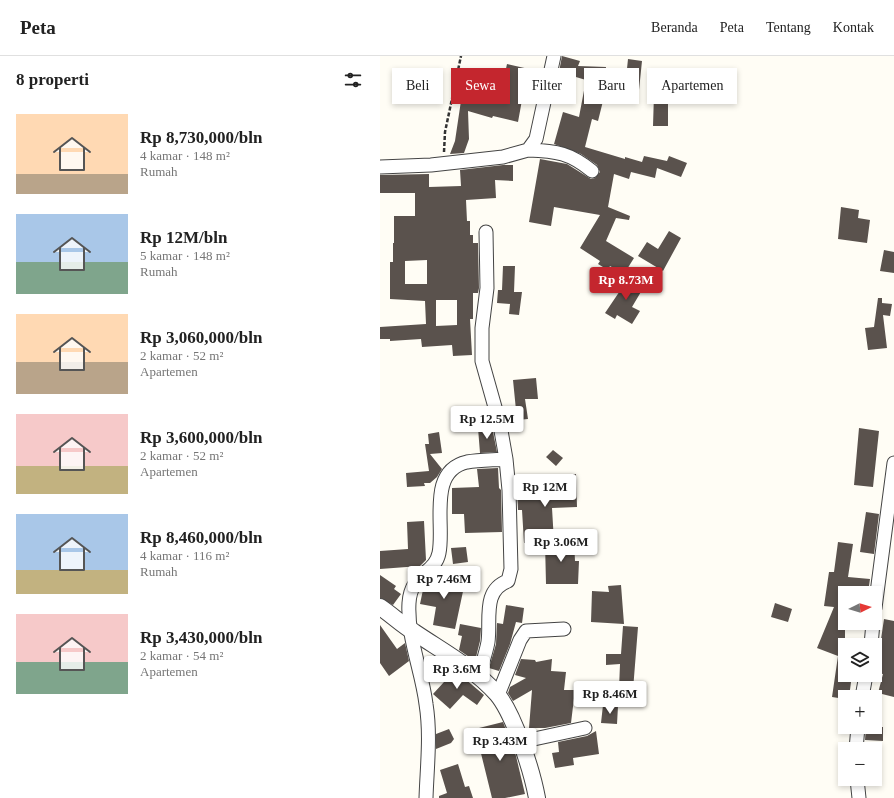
<!DOCTYPE html>
<html lang="id">
<head>
<meta charset="utf-8">
<style>
	body { margin:0; font-family:"Times New Roman",serif; background:#f2f2f2; color:#222; height:100vh; display:flex; flex-direction:column; font-size:15px; white-space:nowrap }
	* { box-sizing:border-box; margin:0 }
	p { font-size:13px; color:#767676 }
	.icon { flex:none; width:22px; height:22px; fill:none; stroke:currentColor; stroke-width:2; stroke-linecap:round; stroke-linejoin:round }
	.map { position:relative; flex:1; overflow:hidden }
	.panel { display:flex; flex-direction:column; background:#fff; width:380px }
	.panel>* { flex:none }
	.guide { position:absolute; left:12px; top:12px; width:380px; height:36px; display:flex; gap:8px }
	.needle { width:26px; rotate:85deg }
	.controls { position:absolute; left:458px; top:530px; display:grid; gap:8px }
	.controls a { display:grid; place-items:center; width:44px; height:44px; border-radius:0px; background:#fff; box-shadow:0 2px 6px #0003; font-size:20px }
	.price { position:absolute; translate:-50% -34px; padding:0 9px; border-radius:4px; background:#fff; color:#222; font-size:13px; line-height:26px; filter:drop-shadow(0 1px 2px #0008) }
	.price::after { content:''; position:absolute; left:50%; top:24px; width:12px; height:9px; margin-left:-6px; background:inherit; clip-path:polygon(0 0,100% 0,50% 100%) }
	.price.selected { background:#c4262e; color:#fff }
	ul { padding:0; list-style:none }
	li { display:flex; align-items:center; gap:12px; height:100px; padding:0 16px }
	li span { display:grid; place-items:center; flex:none; width:112px; height:80px; border-radius:0px; color:#555 }
	li>.icon { margin-inline-start:auto }
	span .icon { width:48px; height:48px; fill:#fffc; stroke-width:1 }
	li b { font-size:17px }
	h2 { display:flex; justify-content:space-between; align-items:center; height:48px; padding:0 16px; font-size:17px }
	.tag { padding:0 14px; border-radius:0px; background:#fff; box-shadow:0 2px 6px #0003; font-size:14px; line-height:36px }
	.tag.selected { background:#c4262e; color:#fff }
	header { display:flex; align-items:center; gap:24px; box-sizing:border-box; height:56px; padding:0 20px; background:#fff; border-bottom:1px solid #e0e0e0 }
	header strong { font-size:19px }
	nav { display:flex; gap:22px; margin-inline-start:auto; font-size:14px }
	main { display:flex; flex:1; min-height:0 }
	.map>svg:first-child { display:block }
	.building { fill:#5a524d; fill-rule:evenodd }
	.lines { fill:none; stroke-linecap:round; stroke-linejoin:round }
	.minor-casing { stroke:#444; stroke-width:15 }
	.tertiary-casing { stroke:#444; stroke-width:18 }
	.path { stroke:#333; stroke-width:2.5; stroke-dasharray:4 2; stroke-linecap:butt }
	.minor { stroke:#fff; stroke-width:13 }
	.tertiary { stroke:#fff; stroke-width:16 }
</style>
</head>
<body>
<header>
<strong>Peta</strong>
<nav><a>Beranda</a><a>Peta</a><a>Tentang</a><a>Kontak</a></nav>
</header>
<main>
<section class="panel">
<h2>8 properti<svg class="icon" aria-label="filters" viewBox="0 0 24 24"><path d="M4 7h16M4 17h16"/><circle cx="9" cy="7" r="2"/><circle cx="15" cy="17" r="2"/></svg></h2>
<ul>
<li><span style="background:linear-gradient(#ffd9b3 75%,#b9a48a 0)"><svg class="icon" aria-label="home" viewBox="0 0 24 24"><path d="M3 11l9-7 9 7M6 9v11h12V9"/></svg></span><div><b>Rp 8,730,000/bln</b><p>4 kamar · 148 m²</p><p>Rumah</p></div></li>
<li><span style="background:linear-gradient(#a9c7e8 60%,#7fa58c 0)"><svg class="icon" aria-label="home" viewBox="0 0 24 24"><path d="M3 11l9-7 9 7M6 9v11h12V9"/></svg></span><div><b>Rp 12M/bln</b><p>5 kamar · 148 m²</p><p>Rumah</p></div></li>
<li><span style="background:linear-gradient(#ffd9b3 60%,#b9a48a 0)"><svg class="icon" aria-label="home" viewBox="0 0 24 24"><path d="M3 11l9-7 9 7M6 9v11h12V9"/></svg></span><div><b>Rp 3,060,000/bln</b><p>2 kamar · 52 m²</p><p>Apartemen</p></div></li>
<li><span style="background:linear-gradient(#f6c9c9 65%,#c2b280 0)"><svg class="icon" aria-label="home" viewBox="0 0 24 24"><path d="M3 11l9-7 9 7M6 9v11h12V9"/></svg></span><div><b>Rp 3,600,000/bln</b><p>2 kamar · 52 m²</p><p>Apartemen</p></div></li>
<li><span style="background:linear-gradient(#a9c7e8 70%,#c2b280 0)"><svg class="icon" aria-label="home" viewBox="0 0 24 24"><path d="M3 11l9-7 9 7M6 9v11h12V9"/></svg></span><div><b>Rp 8,460,000/bln</b><p>4 kamar · 116 m²</p><p>Rumah</p></div></li>
<li><span style="background:linear-gradient(#f6c9c9 60%,#7fa58c 0)"><svg class="icon" aria-label="home" viewBox="0 0 24 24"><path d="M3 11l9-7 9 7M6 9v11h12V9"/></svg></span><div><b>Rp 3,430,000/bln</b><p>2 kamar · 54 m²</p><p>Apartemen</p></div></li>
</ul>
</section>
<div class="map">
<svg width="514" height="742" viewBox="0 0 514 742">
	<rect width="100%" height="100%" fill="#fffdf5"/>
	<path class="building" d="M182,0L200,5L198,10L226,11L223,45L218,65L212,63L205,91L245,103V101L262,106L264,100L287,105L289,100L307,107L301,121L277,112L275,122L251,116L249,123L234,118L228,151L250,160L249,164L236,162L226,185L254,202L244,218L230,210L228,214L218,208L220,205L200,192L220,159L174,151L171,170L149,166L160,103L187,108L211,123L215,122L220,116L217,109L201,98L174,88L183,56L199,61L206,24L179,16Z
		M248,3L262,5L259,34L245,32Z
		M127,8L162,16L155,46L142,44L138,66L113,60L112,62L88,55L89,83L84,97L70,98L75,85L82,38H87L90,26L122,31Z
		M178,19L185,21L179,42L174,40Z
		M288,36V70H273L274,38Z
		M123,109H133V125L115,124L116,142L86,144L87,165H90V179H93V187H98L99,232L98,237H93V263H90L92,299L73,300L72,289L42,291L41,283L10,285V283H0V271L46,268L45,245L10,243V206H13V187H14V160H35V137H0V119L49,118V131L81,130L80,114ZM47,204V228H25V205ZM56,244H77V269L56,270Z
		M461,151L479,154L478,162L490,164L487,187L458,183Z
		M289,175L301,182L283,215L258,200L267,186L278,193Z
		M504,194L514,196V217L500,215Z
		M123,210H135L134,236H142L139,259L129,258L130,248L117,247L118,234H122Z
		M250,220L265,229L252,251L260,255L252,268L237,259L235,263L225,257Z
		M498,242H502V247L512,248L510,260L503,259L507,292L488,294L485,272L494,271Z
		M156,322L158,343H145L148,363L137,364L133,324Z
		M112,371L117,396L100,397L98,372Z
		M479,372L499,375L493,431L474,429Z
		M59,376L62,397L50,398L62,413L57,421L50,427H44L45,430L27,431L26,417L49,415L45,388H49L48,378Z
		M173,394L183,402L176,410L166,401Z
		M118,412L119,432L121,434L122,476L85,477L84,458H72V432L99,431L97,413Z
		M177,418H196L197,451L172,452L174,486L144,487L142,454H138L137,434L178,433Z
		M486,456L499,458L494,498L480,496Z
		M44,465L46,504L40,510L0,513V495L28,493L27,466Z
		M194,484L195,505H199L198,528H166L165,486Z
		M458,486L473,488L468,521L490,523L488,537H465V619H472L469,641H465V643L452,641L458,600L437,592L454,551L444,550L449,516H454Z
		M86,491L88,506L73,508L71,492Z
		M0,519L16,530L14,533L21,538L13,549L0,542Z
		M54,520L85,526L75,573L53,569L56,551L40,548L44,529Z
		M241,529L244,568L211,566L212,535L229,536L228,530Z
		M395,547L412,553L408,566L391,561Z
		M126,549L144,552L142,567L136,566L130,588L119,615L109,612L116,588L117,567L123,568Z
		M504,563L514,565V641L498,637L503,618L496,617Z
		M80,568L101,572L100,585L95,605L79,594L82,580L78,579Z
		M0,569L17,593L25,587L29,605L9,620L0,607Z
		M243,570L258,571L253,634L239,633L240,608L226,609V598H241Z
		M141,603L155,604L156,606L172,603L171,615L186,616L184,634H195L191,667L165,672H149L152,634L133,645L128,637L130,631L146,622L135,619Z
		M71,611L104,639L97,649L83,639L70,653L53,638L64,626L61,624Z
		M223,649L238,650L237,668L221,667Z
		M123,666L136,700L145,738L125,742H112L95,673Z
		M486,671H503V685L485,684Z
		M69,673L74,683L71,687L56,693V678Z
		M216,675L219,698L193,702L194,709L175,712L172,697L179,696L178,686L207,680Z
		M78,708L85,731L89,730L93,742H59V740L67,737L60,714Z"/>
	<g class="lines">
		<defs>
			<path id="minor" d="M148,94C177,95 190,97 212,115
				M0,111L51,109L123,101L148,94L156,83L174,0
				M495,552L514,407
				M491,589L493,567
				M99,619C102,608 106,597 108,586C111,564 102,534 128,525L131,513L129,434L126,403L120,369L102,305V272L107,232L106,176
				M118,639L140,584L146,575L184,573
				M482,641L486,619
				M140,686L205,672
				M476,693L478,671
				M477,723L479,742
				M46,742C47,711 51,679 46,648C42,615 27,581 29,547C31,516 55,518 59,497C65,469 47,415 87,406C99,404 114,404 126,403"/>
			<path id="tertiary" d="M0,551C12,559 22,569 34,576C62,595 94,612 117,638C134,658 152,715 157,742"/>
		</defs>
		<use href="#minor" class="minor-casing"/>
		<use href="#tertiary" class="tertiary-casing"/>
		<path class="path" d="M64,96L65,76L81,0"/>
		<use href="#minor" class="minor"/>
		<use href="#tertiary" class="tertiary"/>
	</g>
</svg>
<div class="controls">
<a><svg class="needle" viewBox="-14 -14 28 28"><path d="M0-13l5 13h-10z" fill="#e53935"/><path d="M0 13l5-13h-10z" fill="#767676"/></svg></a>
<a><svg class="icon" aria-label="layers" viewBox="0 0 24 24"><path d="M12 4l9 5-9 5-9-5zM3 14l9 5 9-5"/></svg></a>
<a>+</a>
<a>−</a>
</div>
<b class="price selected" style="left:246px;top:245px">Rp 8.73M</b>
<b class="price" style="left:107px;top:384px">Rp 12.5M</b>
<b class="price" style="left:165px;top:452px">Rp 12M</b>
<b class="price" style="left:181px;top:507px">Rp 3.06M</b>
<b class="price" style="left:64px;top:544px">Rp 7.46M</b>
<b class="price" style="left:77px;top:634px">Rp 3.6M</b>
<b class="price" style="left:230px;top:659px">Rp 8.46M</b>
<b class="price" style="left:120px;top:706px">Rp 3.43M</b>
<div class="guide">
<a class="tag">Beli</a>
<a class="tag selected">Sewa</a>
<a class="tag">Filter</a>
<a class="tag">Baru</a>
<a class="tag">Apartemen</a>
</div>
</div>
</main>
</body>
</html>
